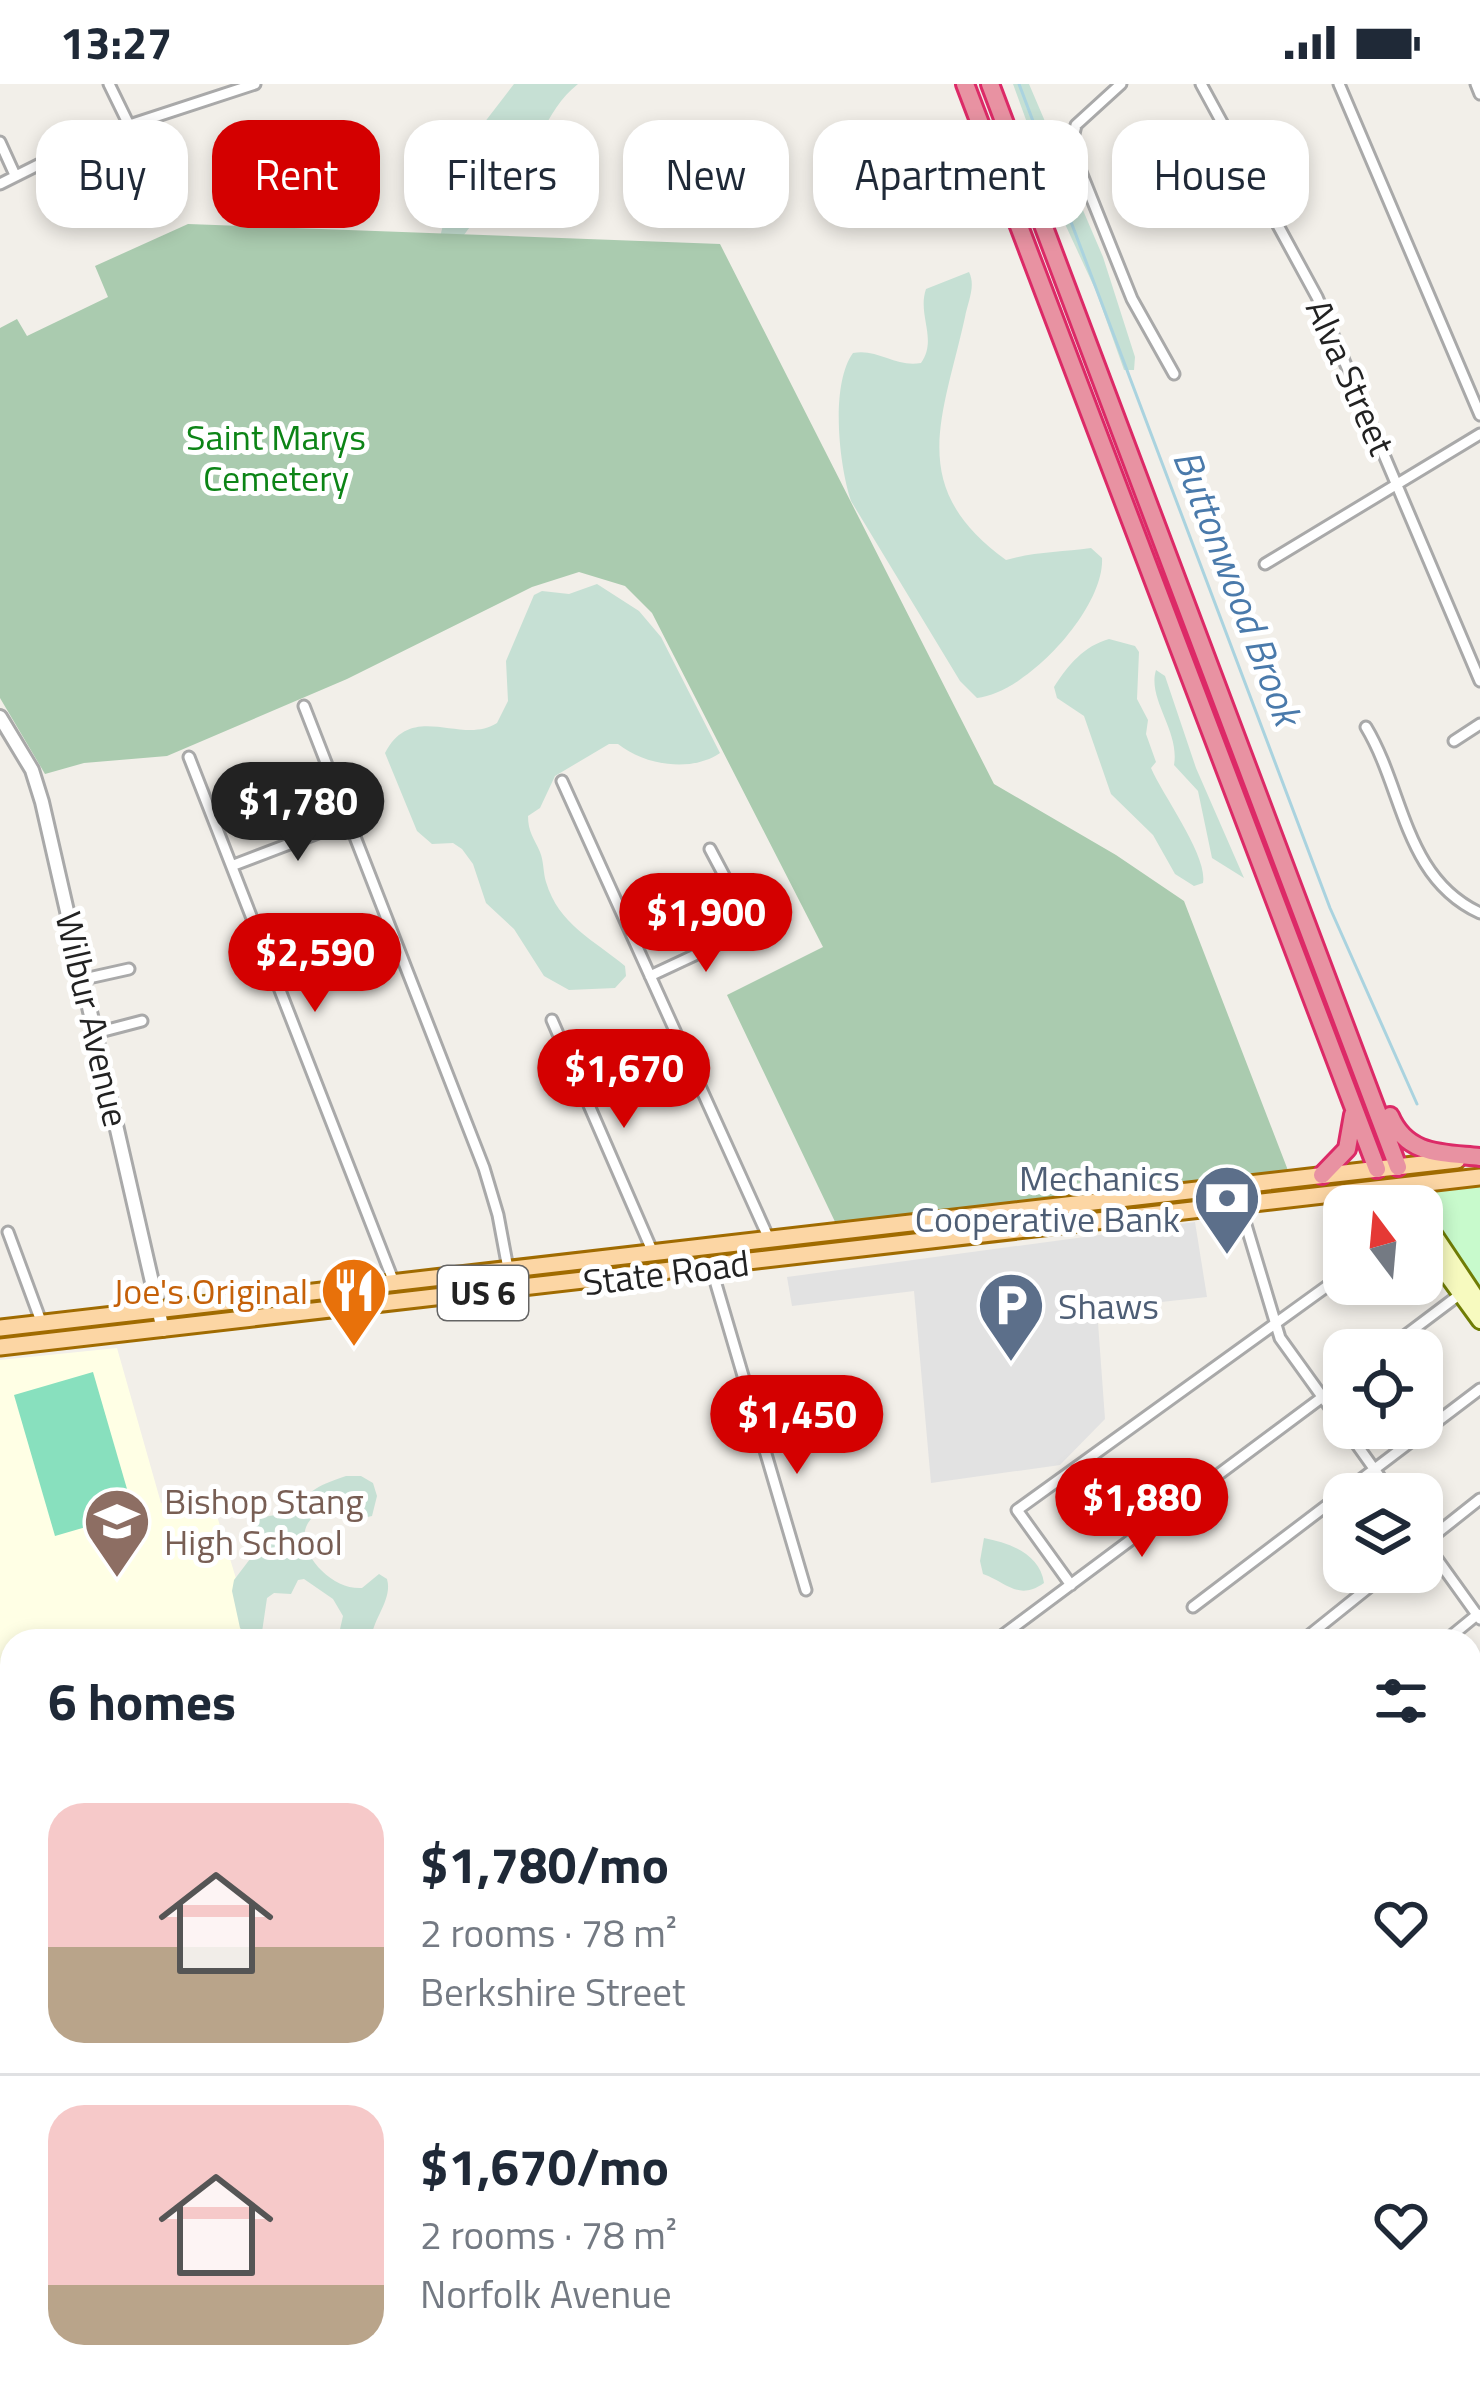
<!DOCTYPE html>
<html lang="en">
<head>
<meta charset="utf-8">
<style>
	body { margin:0; font-family:"Titillium Web",sans-serif; background:#f2f2f3; color:#1f2937; height:100vh; display:flex; flex-direction:column; font-size:45px; white-space:nowrap }
	* { box-sizing:border-box; margin:0 }
	p { font-size:39px; color:#747a83 }
	.icon { flex:none; width:66px; height:66px; fill:none; stroke:currentColor; stroke-width:2; stroke-linecap:round; stroke-linejoin:round }
	.map { position:relative; flex:1; overflow:hidden }
	.drawer { position:absolute; left:0px; top:1545px; width:1482px; height:771px; display:flex; flex-direction:column; background:#fff; border-radius:36px 36px 0 0; box-shadow:0 6px 18px #0003 }
	.drawer>* { flex:none }
	.hud { position:absolute; left:36px; top:36px; width:1410px; height:108px; display:flex; gap:24px }
	.needle { width:78px; rotate:344deg }
	.fabs { position:absolute; left:1323px; top:1101px; display:grid; gap:24px }
	.fabs a { display:grid; place-items:center; width:120px; height:120px; border-radius:24px; background:#fff; box-shadow:0 6px 18px #0003; font-size:60px }
	.price { position:absolute; translate:-50% -102px; padding:0 27px; border-radius:42px; background:#d40000; color:#fff; font-size:39px; line-height:78px; filter:drop-shadow(0 3px 6px #0008) }
	.price::after { content:''; position:absolute; left:50%; top:72px; width:36px; height:27px; margin-left:-18px; background:inherit; clip-path:polygon(0 0,100% 0,50% 100%) }
	.price.on { background:#222; color:#fff }
	ul { padding:0; list-style:none }
	li { display:flex; align-items:center; gap:36px; height:300px; padding:0 48px }
	li+li { border-top:3px solid #e0e1e3 }
	li span { display:grid; place-items:center; flex:none; width:336px; height:240px; border-radius:36px; color:#555 }
	li>.icon { margin-inline-start:auto }
	span .icon { width:144px; height:144px; fill:#fffc; stroke-width:1 }
	li b { font-size:51px }
	h2 { display:flex; justify-content:space-between; align-items:center; height:144px; padding:0 48px; font-size:51px }
	.chip { padding:0 42px; border-radius:36px; background:#fff; box-shadow:0 6px 18px #0003; font-size:42px; line-height:108px }
	.chip.on { background:#d40000; color:#fff }
	.status { display:flex; justify-content:space-between; align-items:center; height:84px; padding:0 60px; background:#fff; direction:ltr }
	.status svg { height:33px; fill:currentColor }
	.map>svg:first-child { display:block }
	.education { fill:#ffffe5 }
	.wetland { fill:#c6e0d4 }
	.cemetery { fill:#aacbaf }
	.park { fill:#c8facc }
	.pitch { fill:#88e0be }
	.parking { fill:#e2e2e2 }
	.lines { fill:none; stroke-linecap:round; stroke-linejoin:round }
	.stream { stroke:#aad3df; stroke-width:3 }
	.minor-casing { stroke:#a9a9a9; stroke-width:15 }
	.tertiary-casing { stroke:#a9a9a9; stroke-width:18 }
	.secondary-casing { stroke:#707d05; stroke-width:20 }
	.primary-casing { stroke:#a06b00; stroke-width:21 }
	.motorway-casing { stroke:#dc2a67; stroke-width:22 }
	.minor { stroke:#fff; stroke-width:9 }
	.tertiary { stroke:#fff; stroke-width:12 }
	.secondary { stroke:#f7fabf; stroke-width:14 }
	.primary { stroke:#fcd6a4; stroke-width:15 }
	.motorway { stroke:#e892a2; stroke-width:16 }
	.labels { text-anchor:middle; dominant-baseline:central; stroke-width:10; stroke-linejoin:round; paint-order:stroke }
	.shield { fill:#fff; stroke:#646464; stroke-width:3 }
	.shield-label { font-size:33px; font-weight:bold; fill:#222 }
	.street-label { font-size:36px; fill:#222; stroke:#fff }
	.park-label { font-size:36px; fill:#0c8416; stroke:#fff }
	.service-label { font-size:36px; fill:#4e5e75; stroke:#fff; text-anchor:end }
	.food-label { font-size:36px; fill:#c56008; stroke:#fff; text-anchor:end }
	.education-label { font-size:36px; fill:#785e54; stroke:#fff; text-anchor:start }
	.water-label { font-size:39px; font-style:italic; fill:#4a7aab; stroke:#fff }
</style>
</head>
<body>
<div class="status"><b>13:27</b><svg viewBox="0 0 49 12"><path d="M0 12V9h3v3zM5 12V6h3v6zM10 12V3h3v9zM15 12V0h3v12zM26 1h20v11H26zM47 4h2v5h-2z"/></svg></div>
<div class="map">
<svg width="1480" height="2315" viewBox="0 0 1480 2315">
	<rect width="100%" height="100%" fill="#f2efe9"/>
	<path class="education" d="M117,1264L161,1419L210,1409L255,1557H12V1718L0,1725V1276Z
		M1470,2092L1480,2101V2315H763L776,2304H1470Z"/>
	<path class="wetland" d="M514,0H578C543,27 534,79 505,112C492,127 475,134 464,151L440,153L459,78L474,52Z
		M1013,0H1029L1103,173L1135,273L1134,286H1124L1096,207L1059,127Z
		M969,188C976,202 968,217 965,233C943,334 905,403 1006,476C1033,468 1062,468 1091,464L1102,474C1105,524 1027,609 977,614L960,597L851,417C839,381 830,301 853,269C877,264 897,284 921,279C938,255 917,231 926,205Z
		M597,500L639,527L661,553L720,669C691,689 644,681 618,660H609L555,692L540,724L528,732C528,748 534,754 540,768C544,778 543,788 546,798C559,841 593,855 625,882L626,892L615,904L569,906L544,892L514,845L486,819L473,780L462,765L453,759L432,760L417,747L385,669C412,616 462,662 497,639L508,617L506,577L534,511L542,507L569,510Z
		M1109,555L1135,562L1139,568L1137,615L1148,636L1146,650L1156,678L1151,684C1163,712 1208,772 1203,799L1194,802L1175,790L1153,751L1111,710L1084,632L1057,614L1054,603C1068,581 1084,562 1109,555Z
		M1156,586L1165,592L1196,684L1244,794L1212,774L1198,707L1174,681C1180,647 1147,615 1156,586Z
		M346,1392H361L373,1399L377,1412L372,1432L354,1436L335,1423C271,1437 321,1507 362,1504L379,1490L387,1495C393,1516 372,1535 371,1557H321L338,1554L343,1532L333,1515L304,1495L298,1496L291,1510L274,1509L267,1514L262,1548L250,1556L240,1544L232,1507L234,1496L250,1475L249,1443L263,1433L294,1428C307,1406 322,1400 346,1392Z
		M984,1454C1010,1459 1040,1470 1044,1499C1018,1517 1008,1499 983,1490L980,1477Z"/>
	<path class="cemetery" d="M188,140L720,160L994,700L1116,771L1184,817L1289,1089L837,1142L727,911L823,863L652,529L625,502L579,488L532,503L347,595L167,672L84,679L45,690L0,614V244L17,235L27,252L108,213L95,182Z"/>
	<path class="park" d="M1480,1102V1205L1425,1118L1428,1108Z"/>
	<path class="pitch" d="M93,1288L134,1429L55,1452L14,1311Z"/>
	<path class="parking" d="M1195,1138L1207,1213L1097,1225L1105,1335L1060,1381L931,1399L914,1207L792,1222L787,1193Z"/>
	<g class="lines">
		<path class="stream" d="M1019,0L1330,824L1417,1020"/>
		<defs>
			<path id="minor" d="M109,0L129,41
				M1121,0L1076,41L1071,63L1132,215L1174,290
				M1201,0L1317,213L1480,597
				M1339,0L1480,331
				M1476,0L1480,10
				M0,58L15,91
				M0,100L96,52L255,0
				M1265,480L1480,350
				M304,622L484,1084L498,1131L512,1206
				M1366,643C1404,706 1404,794 1480,829
				M1454,657L1480,640
				M189,673L395,1201
				M562,697L770,1157
				M234,781L347,738
				M650,892L742,849L746,841L745,831L710,765
				M84,895L129,885
				M552,936L654,1171
				M96,949L142,937
				M1240,1121L1280,1254L1344,1343
				M8,1148L42,1240
				M711,1183L806,1506
				M1386,1266L1463,1208
				M1345,1344L1392,1410
				M1422,1454L1480,1535
				M1422,1461L1480,1415
				M1071,1501L1017,1426L1344,1190
				M1193,1523L1480,1305
				M995,1557L1344,1297
				M1302,1557L1388,1488
				M1445,1557L1478,1530
				M1470,1653L1480,1645
				M1470,1782L1480,1773
				M1470,1949L1480,1939
				M339,2315L353,2304
				M512,2315L526,2304
				M677,2315L690,2304"/>
			<path id="tertiary" d="M0,633L32,686L42,718L163,1246"/>
			<path id="secondary" d="M1406,1102L1416,1122
				M1388,1104L1399,1122
				M1422,1132L1480,1219
				M1422,1157L1480,1237
				M0,1819L12,1838
				M313,2304L320,2315"/>
			<path id="primary" d="M0,1244L1457,1076
				M0,1263L1480,1093"/>
			<path id="motorway" d="M965,0L1377,1085
				M990,0L1398,1083
				M1390,1032C1407,1072 1443,1069 1480,1073
				M1322,1091L1347,1065L1353,1031"/>
		</defs>
		<use href="#minor" class="minor-casing"/>
		<use href="#tertiary" class="tertiary-casing"/>
		<use href="#secondary" class="secondary-casing"/>
		<use href="#primary" class="primary-casing"/>
		<use href="#motorway" class="motorway-casing"/>
		<use href="#minor" class="minor"/>
		<use href="#tertiary" class="tertiary"/>
		<use href="#secondary" class="secondary"/>
		<use href="#primary" class="primary"/>
		<use href="#motorway" class="motorway"/>
	</g>
	<defs>
		<symbol id="bank-pin" viewBox="-11 -11 22 30"><path d="M0 17L-7.5 6A9.5 9.5 0 1 1 7.5 6Z" fill="#5c6f8a" stroke="#fff"/><path d="M-6-4H6V4H-6ZM0-2.3a2.3 2.3 0 1 0 0 4.6a2.3 2.3 0 1 0 0-4.6Z" fill="#fff"/></symbol>
		<symbol id="restaurant-pin" viewBox="-11 -11 22 30"><path d="M0 17L-7.5 6A9.5 9.5 0 1 1 7.5 6Z" fill="#e8710a" stroke="#fff"/><path d="M-5-6h1v4h1v-4h1v4h1v-4h1v5L-1.5 .5V6h-2V.5L-5-1ZM5-6V6H3V1.5H1.5Q1.5-4 5-6Z" fill="#fff"/></symbol>
		<symbol id="parking-pin" viewBox="-11 -11 22 30"><path d="M0 17L-7.5 6A9.5 9.5 0 1 1 7.5 6Z" fill="#5c6f8a" stroke="#fff"/><path d="M-3.5-5.5H1a3.5 3.5 0 0 1 0 7H-1V5.5H-3.5ZM-1-3.4V-.6H.8a1.4 1.4 0 0 0 0-2.8Z" fill="#fff"/></symbol>
		<symbol id="school-pin" viewBox="-11 -11 22 30"><path d="M0 17L-7.5 6A9.5 9.5 0 1 1 7.5 6Z" fill="#8d6e63" stroke="#fff"/><path d="M0-5L7-2L0 1L-7-2ZM-4 1L0 2.5L4 1V4Q0 6-4 4Z" fill="#fff"/></symbol>
	</defs>
	<g fill-rule="evenodd">
		<use href="#bank-pin" x="1189" y="1076" width="76" height="104"/>
		<use href="#restaurant-pin" x="316" y="1168" width="76" height="104"/>
		<use href="#parking-pin" x="973" y="1183" width="76" height="104"/>
		<use href="#school-pin" x="79" y="1399" width="76" height="104"/>
	</g>
	<g class="labels">
		<rect class="shield" x="438" y="1182" width="90" height="54" rx="9"/>
		<g class="shield-label">
			<text x="483" y="1209">US 6</text>
		</g>
		<g class="street-label">
			<text transform="translate(1351 293) rotate(66)">Alva Street</text>
			<text transform="translate(93 935) rotate(77)">Wilbur Avenue</text>
			<text transform="translate(666 1188) rotate(-7)">State Road</text>
		</g>
		<g class="park-label">
			<text x="276" y="352">Saint Marys<tspan x="276" dy="41">Cemetery</tspan></text>
		</g>
		<g class="service-label">
			<text x="1180" y="1093">Mechanics<tspan x="1180" dy="41">Cooperative Bank</tspan></text>
			<text x="1058" y="1221" text-anchor="start">Shaws</text>
		</g>
		<g class="food-label">
			<text x="308" y="1206">Joe's Original</text>
		</g>
		<g class="education-label">
			<text x="164" y="1416">Bishop Stang<tspan x="164" dy="41">High School</tspan></text>
		</g>
		<g class="water-label">
			<text transform="translate(1238 503) rotate(69)">Buttonwood Brook</text>
		</g>
	</g>
</svg>
<div class="fabs">
<a><svg class="needle" viewBox="-14 -14 28 28"><path d="M0-13l5 13h-10z" fill="#e53935"/><path d="M0 13l5-13h-10z" fill="#747a83"/></svg></a>
<a><svg class="icon" aria-label="locate" viewBox="0 0 24 24"><circle cx="12" cy="12" r="6"/><path d="M12 2v4M12 18v4M2 12h4M18 12h4"/></svg></a>
<a><svg class="icon" aria-label="layers" viewBox="0 0 24 24"><path d="M12 4l9 5-9 5-9-5zM3 14l9 5 9-5"/></svg></a>
</div>
<b class="price on" style="left:298px;top:780px">$1,780</b>
<b class="price" style="left:706px;top:891px">$1,900</b>
<b class="price" style="left:315px;top:931px">$2,590</b>
<b class="price" style="left:624px;top:1047px">$1,670</b>
<b class="price" style="left:797px;top:1393px">$1,450</b>
<b class="price" style="left:1142px;top:1476px">$1,880</b>
<div class="hud">
<a class="chip">Buy</a>
<a class="chip on">Rent</a>
<a class="chip">Filters</a>
<a class="chip">New</a>
<a class="chip">Apartment</a>
<a class="chip">House</a>
</div>
<section class="drawer">
<h2>6 homes<svg class="icon" aria-label="filters" viewBox="0 0 24 24"><path d="M4 7h16M4 17h16"/><circle cx="9" cy="7" r="2"/><circle cx="15" cy="17" r="2"/></svg></h2>
<ul>
<li><span style="background:linear-gradient(#f6c9c9 60%,#b9a48a 0)"><svg class="icon" aria-label="home" viewBox="0 0 24 24"><path d="M3 11l9-7 9 7M6 9v11h12V9"/></svg></span><div><b>$1,780/mo</b><p>2 rooms · 78 m²</p><p>Berkshire Street</p></div><svg class="icon" aria-label="heart" viewBox="0 0 24 24"><path d="M12 20l-8-8c-3-5 5-10 8-4 3-6 11-1 8 4z"/></svg></li>
<li><span style="background:linear-gradient(#f6c9c9 75%,#b9a48a 0)"><svg class="icon" aria-label="home" viewBox="0 0 24 24"><path d="M3 11l9-7 9 7M6 9v11h12V9"/></svg></span><div><b>$1,670/mo</b><p>2 rooms · 78 m²</p><p>Norfolk Avenue</p></div><svg class="icon" aria-label="heart" viewBox="0 0 24 24"><path d="M12 20l-8-8c-3-5 5-10 8-4 3-6 11-1 8 4z"/></svg></li>
</ul>
</section>
</div>
</body>
</html>
